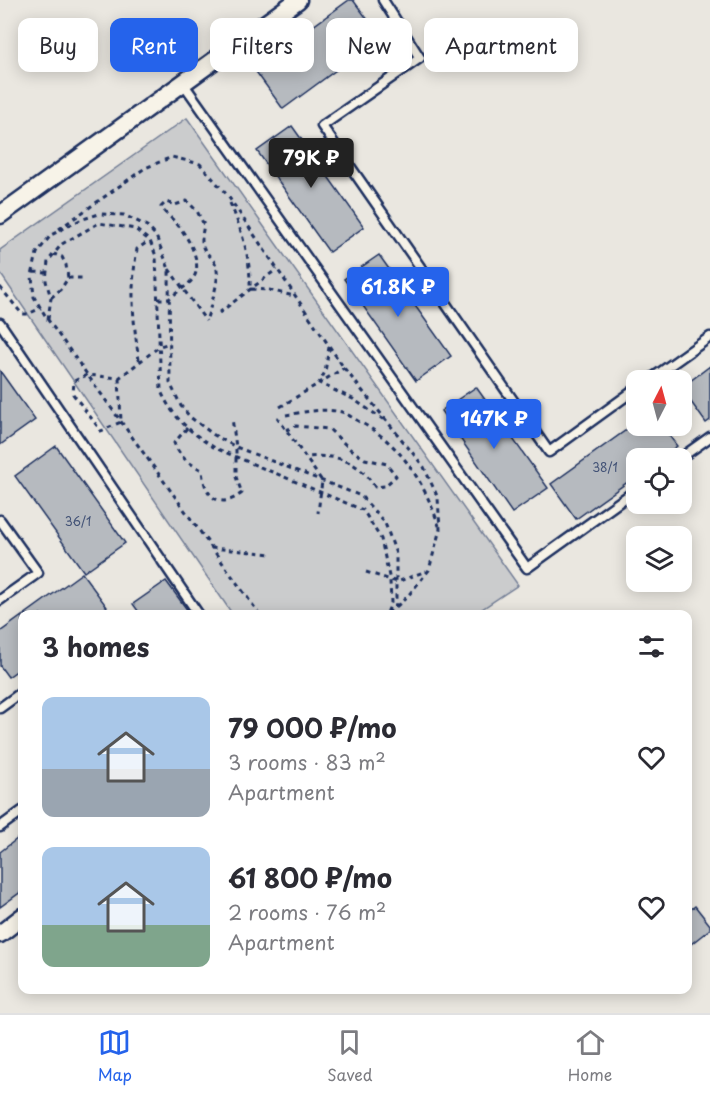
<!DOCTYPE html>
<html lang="en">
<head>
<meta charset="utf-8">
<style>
	body { margin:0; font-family:"Playpen Sans",sans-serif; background:#f7f7f7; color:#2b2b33; height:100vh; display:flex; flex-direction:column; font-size:22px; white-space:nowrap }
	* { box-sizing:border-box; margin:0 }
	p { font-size:20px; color:#7c7c81 }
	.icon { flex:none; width:33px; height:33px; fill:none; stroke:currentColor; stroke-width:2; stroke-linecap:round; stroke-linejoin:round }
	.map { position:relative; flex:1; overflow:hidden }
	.details { position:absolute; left:18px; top:610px; width:674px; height:384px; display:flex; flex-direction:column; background:#fff; border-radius:12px; box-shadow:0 3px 15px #0003 }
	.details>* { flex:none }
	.guide { position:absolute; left:18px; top:18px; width:675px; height:54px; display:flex; gap:12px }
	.needle { width:39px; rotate:6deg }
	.controls { position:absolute; left:626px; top:370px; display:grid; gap:12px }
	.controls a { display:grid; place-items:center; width:66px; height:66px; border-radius:12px; background:#fff; box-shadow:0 3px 15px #0003; font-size:30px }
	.price { position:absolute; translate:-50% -51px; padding:0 14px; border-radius:6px; background:#2563eb; color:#fff; font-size:20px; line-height:39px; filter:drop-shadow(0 2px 3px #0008) }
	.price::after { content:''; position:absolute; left:50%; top:36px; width:18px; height:14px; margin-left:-9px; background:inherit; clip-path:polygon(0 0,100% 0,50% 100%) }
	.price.active { background:#222; color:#fff }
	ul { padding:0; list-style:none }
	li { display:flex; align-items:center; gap:18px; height:150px; padding:0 24px }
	li span { display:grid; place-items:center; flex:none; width:168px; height:120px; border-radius:12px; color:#555 }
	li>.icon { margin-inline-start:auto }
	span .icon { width:72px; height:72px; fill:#fffc; stroke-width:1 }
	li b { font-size:26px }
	h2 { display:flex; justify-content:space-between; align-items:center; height:72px; padding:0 24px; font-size:26px }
	.tag { padding:0 21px; border-radius:12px; background:#fff; box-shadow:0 3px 15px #0003; font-size:21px; line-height:54px }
	.tag.active { background:#2563eb; color:#fff }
	.dock { display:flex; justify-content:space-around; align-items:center; height:84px; border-top:2px solid #e1e1e2; background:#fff; font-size:16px; color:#7c7c81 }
	.dock a { display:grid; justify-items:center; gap:3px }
	.dock .active { color:#2563eb }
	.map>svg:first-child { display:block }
	.green { fill:#cbcccd; stroke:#737e96; stroke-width:1.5 }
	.building { fill:#b6babf; stroke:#1b2f5e; stroke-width:1.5 }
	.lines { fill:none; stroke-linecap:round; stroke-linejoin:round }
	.lane-casing { stroke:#1b2f5e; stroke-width:13 }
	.street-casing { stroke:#1b2f5e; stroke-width:21 }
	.path { stroke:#1b2f5e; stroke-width:3; stroke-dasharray:4.5 4.5; stroke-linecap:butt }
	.lane { stroke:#f7f3e8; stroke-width:8 }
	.street { stroke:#f7f3e8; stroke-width:16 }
	.labels { text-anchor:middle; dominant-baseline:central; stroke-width:6; stroke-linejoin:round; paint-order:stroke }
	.number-label { font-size:12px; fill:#425276 }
</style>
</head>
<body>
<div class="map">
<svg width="710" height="1013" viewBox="0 0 710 1013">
	<rect width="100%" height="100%" fill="#eae7e0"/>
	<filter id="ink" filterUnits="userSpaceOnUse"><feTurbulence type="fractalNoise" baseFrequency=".0167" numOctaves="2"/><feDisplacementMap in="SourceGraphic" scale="12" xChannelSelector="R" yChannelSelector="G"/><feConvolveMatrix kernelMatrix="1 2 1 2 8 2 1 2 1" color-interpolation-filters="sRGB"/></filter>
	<g filter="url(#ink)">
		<path class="green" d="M187,118L518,585L473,615H233L0,273V250Z"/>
		<path class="building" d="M349,0H353L381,37L283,109L254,69Z
			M292,126L364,227L329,252L257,151Z
			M379,255L451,356L416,381L344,279Z
			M710,366V420L706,423L681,388Z
			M0,371L35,420L0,445Z
			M476,387L548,488L512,513L441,411Z
			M636,423V426H662L677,446L659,459H636V476L576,519L551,484Z
			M56,446L125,543L84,572L15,476Z
			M82,573L107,607L96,615H24Z
			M166,581L191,615H141L133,604Z
			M22,616V667L8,677L0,666V632Z
			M22,835V891L0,907V852Z
			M695,906L710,925V929L691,944L687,939V912Z"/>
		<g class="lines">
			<defs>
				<path id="lane" d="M383,0L420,58L322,126L549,452L636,389
					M183,83L527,568L636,490
					M0,323L199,615
					M648,381L710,337
					M679,459L710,437
					M0,520L38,573L0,600
					M0,708L22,692
					M0,827L22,811"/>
				<path id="street" d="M0,215L298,0
					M0,934L22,917"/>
			</defs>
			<use href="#lane" class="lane-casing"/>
			<use href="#street" class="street-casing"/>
			<path class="path" d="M230,203C242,231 251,259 250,289L269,290L294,296
				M59,229L145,168L172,157L200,164L228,196L344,368L424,467L438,498L440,529L429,570L407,597L395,608
				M169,269L206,321
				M34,272L47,273
				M68,278H84
				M0,287L22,314H28L41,308
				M51,298L61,289L68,278L66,265L62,257L54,254
				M158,299H169C176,292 190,285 194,277C203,262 187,236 177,224C172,218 165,214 161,207L166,202L175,205L187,201L197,211L204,225C196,260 214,249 217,270C219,283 210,308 206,321
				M219,313L277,269
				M48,319L51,298L46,281L48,261L62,244L99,223L135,229L150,241L156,256L161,391C172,417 191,433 215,448L363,510L381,539L390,581L391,603L387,613
				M329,347L325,372L319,383L353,399L384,420
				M139,360C133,320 130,290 137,249L149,241
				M119,378L121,422L101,431L73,394L74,381L87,375L119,378L160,346L170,343
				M280,407L344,368
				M286,415C303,412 324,408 342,412C347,414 353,418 358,421C401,443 424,482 439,526
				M277,417L322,481L318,513
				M187,428L174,443C180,457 188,463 202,470C204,496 219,511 242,493L236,477V447L232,418
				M286,430L296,426L329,429L350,449L365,459L387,464L396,476L385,486L375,487C358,460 336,454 306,457
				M211,548L273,554
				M366,572L397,582L426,571
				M260,615L48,320L34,297L32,276L37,253L51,235L80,220L99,214L124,215L147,226L156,236L169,269L170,383L181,406L190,417L214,435L236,447L361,496L385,523L396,554V605L386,615"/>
			<use href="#lane" class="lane"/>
			<use href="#street" class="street"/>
		</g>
	</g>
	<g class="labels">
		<g class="number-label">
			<text x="605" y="467">38/1</text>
			<text x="78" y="521">36/1</text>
		</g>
	</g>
</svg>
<div class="controls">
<a><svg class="needle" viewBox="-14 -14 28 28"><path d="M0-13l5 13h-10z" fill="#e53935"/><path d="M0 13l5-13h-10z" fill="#7c7c81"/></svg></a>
<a><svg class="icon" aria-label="locate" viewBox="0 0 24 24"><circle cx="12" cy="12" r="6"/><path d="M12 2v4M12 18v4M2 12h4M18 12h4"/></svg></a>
<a><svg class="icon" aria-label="layers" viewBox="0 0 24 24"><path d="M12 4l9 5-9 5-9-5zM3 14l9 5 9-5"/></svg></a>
</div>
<b class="price active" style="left:311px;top:189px">79K ₽</b>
<b class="price" style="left:398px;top:318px">61.8K ₽</b>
<b class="price" style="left:494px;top:450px">147K ₽</b>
<div class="guide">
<a class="tag">Buy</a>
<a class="tag active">Rent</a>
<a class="tag">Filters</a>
<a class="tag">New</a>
<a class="tag">Apartment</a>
</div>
<section class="details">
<h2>3 homes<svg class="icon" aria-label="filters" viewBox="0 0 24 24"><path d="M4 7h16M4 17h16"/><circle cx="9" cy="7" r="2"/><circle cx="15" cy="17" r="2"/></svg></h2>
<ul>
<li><span style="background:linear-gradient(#a9c7e8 60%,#9aa5b1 0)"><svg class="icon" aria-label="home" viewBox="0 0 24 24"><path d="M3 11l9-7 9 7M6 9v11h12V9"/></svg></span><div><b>79 000 ₽/mo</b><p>3 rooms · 83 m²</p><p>Apartment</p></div><svg class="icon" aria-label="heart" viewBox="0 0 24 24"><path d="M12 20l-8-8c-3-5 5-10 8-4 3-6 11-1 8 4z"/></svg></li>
<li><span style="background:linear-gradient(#a9c7e8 65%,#7fa58c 0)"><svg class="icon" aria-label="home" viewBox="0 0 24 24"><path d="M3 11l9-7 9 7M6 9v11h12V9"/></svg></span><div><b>61 800 ₽/mo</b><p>2 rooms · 76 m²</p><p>Apartment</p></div><svg class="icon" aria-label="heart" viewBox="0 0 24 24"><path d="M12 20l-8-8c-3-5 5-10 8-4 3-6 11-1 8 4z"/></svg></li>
</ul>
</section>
</div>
<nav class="dock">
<a class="active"><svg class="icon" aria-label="map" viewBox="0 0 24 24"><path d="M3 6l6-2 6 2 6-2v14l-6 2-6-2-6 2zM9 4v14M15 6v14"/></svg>Map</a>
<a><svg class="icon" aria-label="saved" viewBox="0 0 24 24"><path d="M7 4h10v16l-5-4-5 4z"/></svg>Saved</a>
<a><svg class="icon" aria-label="home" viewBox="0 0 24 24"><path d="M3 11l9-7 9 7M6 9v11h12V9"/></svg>Home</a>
</nav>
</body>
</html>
